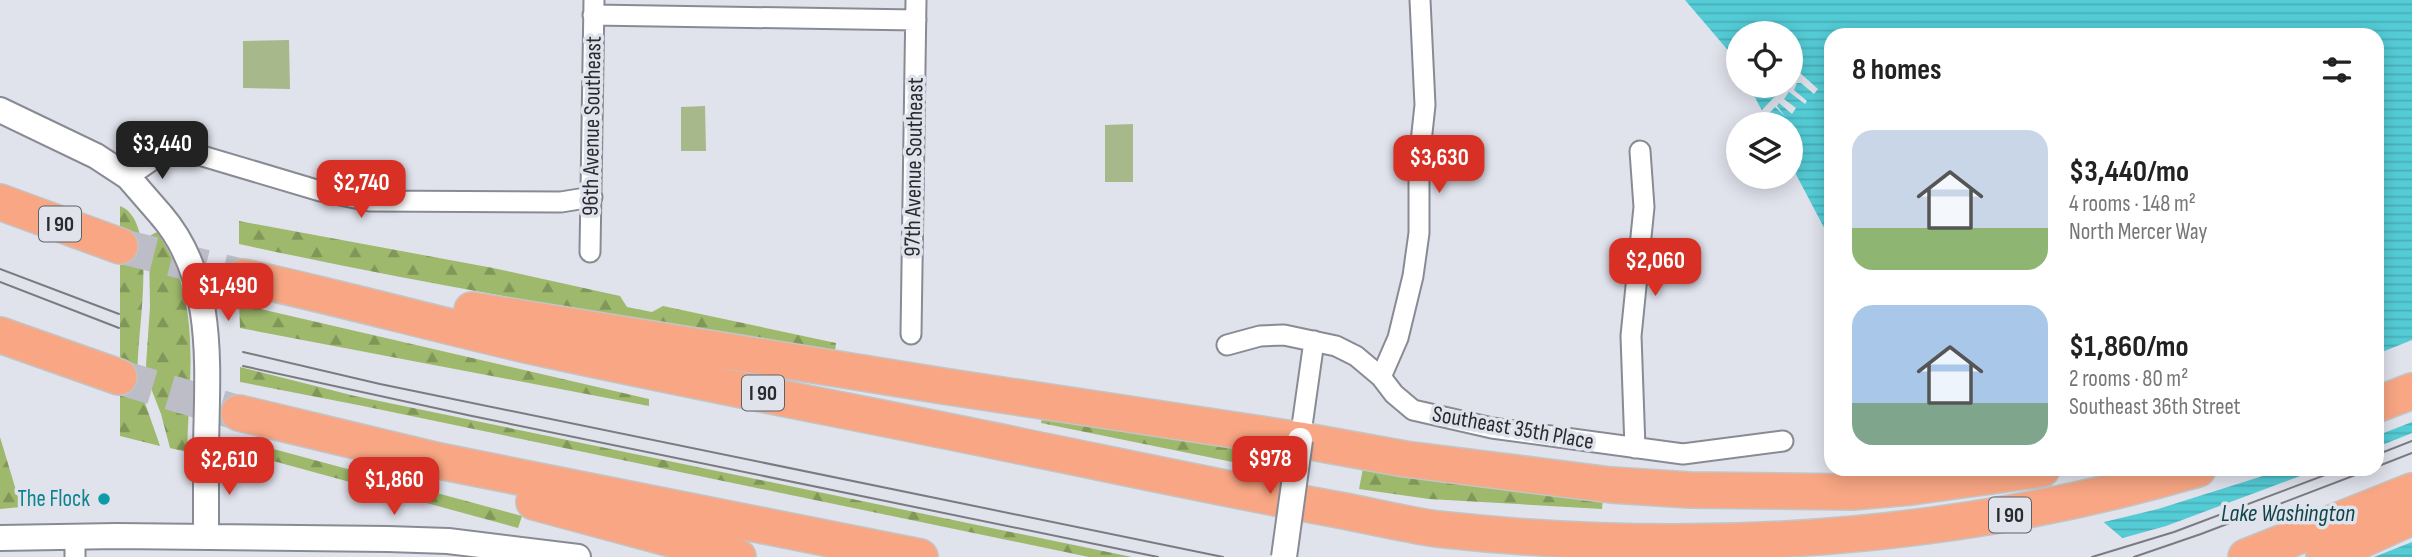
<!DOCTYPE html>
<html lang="en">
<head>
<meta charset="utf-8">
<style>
	body { margin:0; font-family:"Sofia Sans Condensed",sans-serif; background:#f2f2f2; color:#222; height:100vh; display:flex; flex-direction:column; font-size:26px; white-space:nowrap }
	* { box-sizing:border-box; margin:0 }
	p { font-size:23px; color:#767676 }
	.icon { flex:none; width:38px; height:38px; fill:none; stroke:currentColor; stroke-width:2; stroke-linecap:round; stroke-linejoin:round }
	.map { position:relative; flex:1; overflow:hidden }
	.sheet { position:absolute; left:1824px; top:28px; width:560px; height:448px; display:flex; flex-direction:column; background:#fff; border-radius:21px; box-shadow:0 4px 18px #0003 }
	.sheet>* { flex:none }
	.buttons { position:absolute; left:1726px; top:21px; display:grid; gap:14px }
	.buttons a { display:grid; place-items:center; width:77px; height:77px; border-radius:50%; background:#fff; box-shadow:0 4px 18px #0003; font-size:35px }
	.price { position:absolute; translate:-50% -60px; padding:0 16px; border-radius:14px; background:#d93025; color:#fff; font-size:23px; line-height:46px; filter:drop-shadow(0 2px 4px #0008) }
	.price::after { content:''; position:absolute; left:50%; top:42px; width:21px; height:16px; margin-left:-10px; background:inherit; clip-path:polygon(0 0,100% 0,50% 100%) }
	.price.selected { background:#222; color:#fff }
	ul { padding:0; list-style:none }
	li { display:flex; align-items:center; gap:21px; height:175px; padding:0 28px }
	li span { display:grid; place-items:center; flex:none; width:196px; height:140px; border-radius:21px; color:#555 }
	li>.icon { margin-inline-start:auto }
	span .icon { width:84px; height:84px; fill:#fffc; stroke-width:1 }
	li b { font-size:30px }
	h2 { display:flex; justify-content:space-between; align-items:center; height:84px; padding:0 28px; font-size:30px }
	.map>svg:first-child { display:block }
	.forest { fill:url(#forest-firs) }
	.pitch { fill:#a7b88a }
	.water { fill:url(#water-rules) }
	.pier { fill:#e0e2ec }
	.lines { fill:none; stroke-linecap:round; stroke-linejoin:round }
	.motorway-tunnel { stroke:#bcbdc6; stroke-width:35; stroke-dasharray:35 18; stroke-linecap:butt }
	.minor-casing { stroke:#898b94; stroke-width:23 }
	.tertiary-casing { stroke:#898b94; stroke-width:28 }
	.motorway-casing { stroke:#c3c4c4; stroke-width:38 }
	.minor { stroke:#fff; stroke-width:19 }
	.tertiary { stroke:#fff; stroke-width:24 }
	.motorway { stroke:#f8a683; stroke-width:35 }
	.tram { stroke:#7a7b81; stroke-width:2 }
	.tertiary-bridge-casing { stroke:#898b94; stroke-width:28; stroke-linecap:butt }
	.tertiary-bridge { stroke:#fff; stroke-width:24 }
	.culture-dot { fill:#0f9aa8; stroke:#e0e2ec; stroke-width:2.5 }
	.labels { text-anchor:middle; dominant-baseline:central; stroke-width:7; stroke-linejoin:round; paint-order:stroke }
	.shield { fill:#e0e2ec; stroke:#616267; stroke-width:2 }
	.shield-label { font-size:21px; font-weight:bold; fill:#2a2b2e }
	.street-label { font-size:23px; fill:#2a2b2e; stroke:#e0e2ec }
	.culture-label { font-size:23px; fill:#0d838f; stroke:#e0e2ec; text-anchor:end }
	.water-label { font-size:24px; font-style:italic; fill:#0f464a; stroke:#e0e2ec }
</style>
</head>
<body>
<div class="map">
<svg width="2412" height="557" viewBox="0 0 2412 557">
	<defs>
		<pattern id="forest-firs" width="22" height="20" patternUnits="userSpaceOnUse" patternTransform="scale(1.75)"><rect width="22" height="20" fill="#9eb96c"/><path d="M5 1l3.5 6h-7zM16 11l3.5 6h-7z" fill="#819759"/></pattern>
		<pattern id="water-rules" width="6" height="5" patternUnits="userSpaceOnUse" patternTransform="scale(1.75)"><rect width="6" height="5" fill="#54ccd6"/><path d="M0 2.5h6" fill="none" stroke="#49afb8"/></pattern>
	</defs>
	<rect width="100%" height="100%" fill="#e0e2ec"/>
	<path class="forest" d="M120,206C161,221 135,339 138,374C140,394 154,426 160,446L120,436Z
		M239,221L493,268L620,296L627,307L652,312L663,306L836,343L835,352C636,320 437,287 239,244Z
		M157,232C203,298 189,376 187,452L170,448L161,414L149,383L146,365L150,307L149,242L151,235Z
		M239,304L649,399V406L240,328Z
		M240,367L355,396L1132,557H1089L363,406L240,382Z
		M1043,412L1265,450L1262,468L1041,423Z
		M0,437L21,507L0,509Z
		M240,440L522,516L518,528L240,452Z
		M1364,463L1603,497L1602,509L1429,499L1359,489Z"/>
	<path class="pitch" d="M289,40L290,89L243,88V41Z
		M705,106L706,151H681V107Z
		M1133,124V182H1105V125Z"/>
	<path class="water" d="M1685,0H2412V557H2274L2249,545L2127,542L2041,469H2376V35H1830V239L1790,163V124H1769L1749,86H1790V33H1738V65L1732,55Z"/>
	<path class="pier" d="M1799,72L1818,89L1814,94L1801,83H1797L1794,90L1807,101L1805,104L1789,92L1784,99L1796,108L1792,114L1779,103L1777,106L1785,116L1775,107L1763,120L1759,113L1785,86H1790V80Z
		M2412,340V422L2376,436L2377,354Z
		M2412,433V542L2374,557H2266L2249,548L2127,545L2119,539L2166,526L2319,469H2376L2377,447Z
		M2037,469H2285L2158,509L2100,523Z"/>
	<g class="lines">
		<path class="motorway-tunnel" d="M120,246L244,277
			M119,377L239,413"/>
		<defs>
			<path id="minor" d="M593,15L916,20
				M128,177L157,157L176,152L199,155L320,191L370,201L561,202L592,197
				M590,252L594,0
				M911,334L916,0
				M1227,345L1260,336L1284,335L1336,346L1356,356L1381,377L1394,394L1413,410L1492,428L1683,454L1783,441
				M1381,377L1398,338L1413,276L1419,233V161L1425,105L1420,0
				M1300,440L1314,341
				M1635,448L1631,336L1644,207L1640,151
				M75,536V557"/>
			<path id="tertiary" d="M0,110L96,156L128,177L161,215
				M206,457V537
				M0,538L117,536L388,539L448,541L578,557"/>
			<path id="motorway" d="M0,202L120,246
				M244,277C341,298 438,325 535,347C695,382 855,412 1015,445C1123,467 1230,490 1339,510C1371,516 1404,524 1437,529C1695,557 1949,542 2198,469
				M472,310L943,386L1300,440L1405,459L1611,485L1690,490L1852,492L1911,487L2042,469
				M0,335L119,377
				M2376,405L2412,391
				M239,413L439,461L920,557
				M534,502L738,557
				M2246,557L2412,491
				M2324,557L2412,517"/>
		</defs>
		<use href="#minor" class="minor-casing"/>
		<use href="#tertiary" class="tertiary-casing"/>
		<use href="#motorway" class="motorway-casing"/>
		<use href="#minor" class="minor"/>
		<use href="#tertiary" class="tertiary"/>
		<use href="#motorway" class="motorway"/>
		<path class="tram" d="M0,269L119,314
			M0,282L119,328
			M243,352L380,384L1223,557
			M243,366L472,416L1158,557
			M2376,455L2412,441
			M2376,467L2412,453
			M2092,557L2174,532L2341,469
			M2134,557L2201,534L2371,469"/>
		<defs>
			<path id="tertiary-bridge" d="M161,215C219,282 206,376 206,457
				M1284,557L1300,440"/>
		</defs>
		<use href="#tertiary-bridge" class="tertiary-bridge-casing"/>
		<use href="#tertiary-bridge" class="tertiary-bridge"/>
	</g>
	<circle class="culture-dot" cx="104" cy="499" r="7"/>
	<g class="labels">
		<g class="shield">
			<rect x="39" y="206.5" width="42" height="35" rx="5"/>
			<rect x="742" y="375.5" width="42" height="35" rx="5"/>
			<rect x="1989" y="497.5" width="42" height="35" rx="5"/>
		</g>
		<g class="shield-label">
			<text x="60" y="224">I 90</text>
			<text x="763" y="393">I 90</text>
			<text x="2010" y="515">I 90</text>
		</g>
		<g class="street-label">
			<text transform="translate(592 126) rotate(-89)">96th Avenue Southeast</text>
			<text transform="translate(914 167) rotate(-89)">97th Avenue Southeast</text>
			<text transform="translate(1513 428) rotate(10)">Southeast 35th Place</text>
		</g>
		<g class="culture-label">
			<text x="90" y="499">The Flock</text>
		</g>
		<g class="water-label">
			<text x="2288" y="513">Lake Washington</text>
		</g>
	</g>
</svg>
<div class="buttons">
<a><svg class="icon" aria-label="locate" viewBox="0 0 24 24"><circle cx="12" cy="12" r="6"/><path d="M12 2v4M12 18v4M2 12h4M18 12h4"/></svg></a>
<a><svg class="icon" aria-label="layers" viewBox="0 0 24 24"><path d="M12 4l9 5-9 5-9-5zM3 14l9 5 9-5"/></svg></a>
</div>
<b class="price selected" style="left:162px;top:181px">$3,440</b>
<b class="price" style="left:1439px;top:195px">$3,630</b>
<b class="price" style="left:361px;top:220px">$2,740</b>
<b class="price" style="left:1655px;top:298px">$2,060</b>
<b class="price" style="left:228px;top:323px">$1,490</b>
<b class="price" style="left:1270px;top:496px">$978</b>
<b class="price" style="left:229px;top:497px">$2,610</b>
<b class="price" style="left:394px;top:517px">$1,860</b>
<section class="sheet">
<h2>8 homes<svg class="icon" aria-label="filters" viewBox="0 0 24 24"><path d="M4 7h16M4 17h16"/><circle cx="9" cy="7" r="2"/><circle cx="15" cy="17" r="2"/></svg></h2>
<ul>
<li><span style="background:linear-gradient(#c9d6e8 70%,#8fb573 0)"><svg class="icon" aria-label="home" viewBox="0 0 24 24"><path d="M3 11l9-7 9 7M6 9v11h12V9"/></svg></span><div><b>$3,440/mo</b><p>4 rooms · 148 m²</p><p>North Mercer Way</p></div></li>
<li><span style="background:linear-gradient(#a9c7e8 70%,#7fa58c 0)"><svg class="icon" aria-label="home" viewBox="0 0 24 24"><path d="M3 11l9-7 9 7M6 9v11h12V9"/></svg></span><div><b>$1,860/mo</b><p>2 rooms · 80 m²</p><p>Southeast 36th Street</p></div></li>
</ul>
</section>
</div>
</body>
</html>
